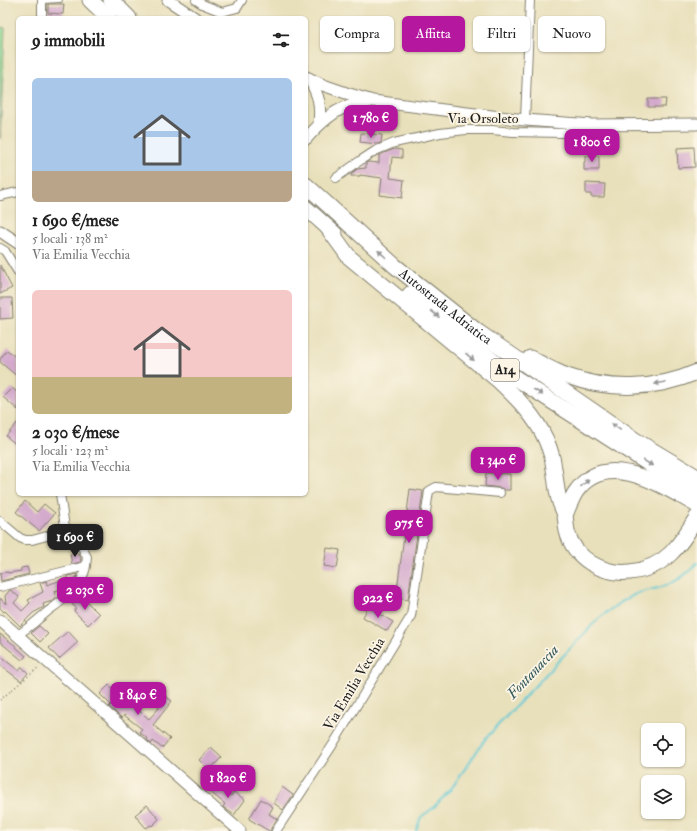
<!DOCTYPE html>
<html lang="it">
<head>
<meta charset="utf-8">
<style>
	body { margin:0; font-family:"IM FELL Double Pica",serif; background:#f2f2f2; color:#222; height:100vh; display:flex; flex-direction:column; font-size:15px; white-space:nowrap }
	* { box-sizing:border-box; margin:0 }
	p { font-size:13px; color:#767676 }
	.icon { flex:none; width:22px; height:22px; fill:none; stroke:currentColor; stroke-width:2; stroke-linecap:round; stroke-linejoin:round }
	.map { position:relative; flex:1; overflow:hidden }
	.details { position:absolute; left:16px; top:16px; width:292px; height:480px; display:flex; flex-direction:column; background:#fff; border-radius:6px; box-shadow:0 1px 3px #0004 }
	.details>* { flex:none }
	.banner { position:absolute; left:320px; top:16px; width:317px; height:36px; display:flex; gap:8px }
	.fabs { position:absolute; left:641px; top:723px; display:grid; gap:8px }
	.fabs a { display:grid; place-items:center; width:44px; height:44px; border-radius:6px; background:#fff; box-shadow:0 1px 3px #0004; font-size:20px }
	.price { position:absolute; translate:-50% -34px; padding:0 9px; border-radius:8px; background:#b5179e; color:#fff; font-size:13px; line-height:26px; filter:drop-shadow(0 1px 2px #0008) }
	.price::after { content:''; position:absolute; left:50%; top:24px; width:12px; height:9px; margin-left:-6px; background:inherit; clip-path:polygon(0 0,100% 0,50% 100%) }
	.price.on { background:#222; color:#fff }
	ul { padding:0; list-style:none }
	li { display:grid; align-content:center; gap:8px; height:212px; padding:0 16px }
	li span { display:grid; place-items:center; height:124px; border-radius:6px; color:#555 }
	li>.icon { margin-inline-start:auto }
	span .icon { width:72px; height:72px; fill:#fffc; stroke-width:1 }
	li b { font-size:17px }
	h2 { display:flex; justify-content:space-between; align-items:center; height:48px; padding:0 16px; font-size:17px }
	.pill { padding:0 14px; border-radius:6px; background:#fff; box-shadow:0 1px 3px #0004; font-size:14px; line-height:36px }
	.pill.on { background:#b5179e; color:#fff }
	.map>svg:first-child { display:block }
	.green { fill:#92da95; stroke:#577b58 }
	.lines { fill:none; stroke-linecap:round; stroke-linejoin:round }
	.stream { stroke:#5dc9d6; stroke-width:2 }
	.building { fill:#d3a9cc }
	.lane-casing { stroke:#827e6c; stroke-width:6 }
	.street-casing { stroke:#827e6c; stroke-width:10 }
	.secondary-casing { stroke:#827e6c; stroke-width:13 }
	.highway-casing { stroke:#827e6c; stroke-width:17 }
	.path { stroke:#827e6c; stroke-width:1.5; stroke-dasharray:1 3; stroke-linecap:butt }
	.lane { stroke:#fff; stroke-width:4 }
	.street { stroke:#fff; stroke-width:8 }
	.secondary { stroke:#fff; stroke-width:11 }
	.highway { stroke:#fff; stroke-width:15 }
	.oneway { fill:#999 }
	.labels { text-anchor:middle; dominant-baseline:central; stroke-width:3.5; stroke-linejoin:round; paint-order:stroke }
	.shield { fill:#fcf5e5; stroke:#5f5d58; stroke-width:1 }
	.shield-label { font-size:13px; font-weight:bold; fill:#1c1c1c }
	.street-label { font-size:14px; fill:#1c1c1c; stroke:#fcf5e5 }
	.water-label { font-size:15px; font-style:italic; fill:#33595d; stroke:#fcf5e5 }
</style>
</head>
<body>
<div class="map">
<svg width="697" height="831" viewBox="0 0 697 831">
	<rect width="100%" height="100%" fill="#fcf5e5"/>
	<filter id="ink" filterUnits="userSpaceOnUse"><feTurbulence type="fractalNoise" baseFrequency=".025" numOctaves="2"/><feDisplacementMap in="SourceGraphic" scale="8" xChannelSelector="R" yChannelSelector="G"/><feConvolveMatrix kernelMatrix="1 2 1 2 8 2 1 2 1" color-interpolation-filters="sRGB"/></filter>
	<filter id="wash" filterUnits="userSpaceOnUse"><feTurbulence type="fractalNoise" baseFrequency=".012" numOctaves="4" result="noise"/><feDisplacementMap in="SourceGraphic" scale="16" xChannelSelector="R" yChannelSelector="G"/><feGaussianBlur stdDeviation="0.9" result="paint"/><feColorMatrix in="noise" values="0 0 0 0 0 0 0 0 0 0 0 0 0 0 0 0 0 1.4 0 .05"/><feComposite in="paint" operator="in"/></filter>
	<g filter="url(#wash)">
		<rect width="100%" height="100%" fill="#e8e0bb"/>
		<path class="green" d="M0,27L5,28L0,139Z"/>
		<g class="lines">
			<path class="stream" d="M416,831L421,817L433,808L451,789L486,738L597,620C609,610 622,600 636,594C643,591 651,590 658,588C673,584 687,575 697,563"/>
		</g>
		<g id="blocks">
			<path class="building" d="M48,4H64L63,14L48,13Z
				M648,99H666L665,107H648Z
				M361,133L382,135L381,143L377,144L360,142Z
				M694,147L695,167L678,168L677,148Z
				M394,149L402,150V158L392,157L390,178L404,180L402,198L380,195L382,178L360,175V176H351V174L357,169L366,168V163L368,162L379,163V155Z
				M585,156H599V170H584V162H585Z
				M586,183L605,184L604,197H591V194H586Z
				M0,265L12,288L0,294Z
				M0,298H12L13,318L0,319Z
				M7,350L18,359V377L0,362V359Z
				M12,388L18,393V410L3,397Z
				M18,422V446L6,436Z
				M486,473L510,474V490H505L501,488L485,486Z
				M410,489L423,491L408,600L396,598Z
				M25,501L37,512L44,504L55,513L39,531L16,512Z
				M327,548L340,550L337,568L324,566Z
				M78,553L80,556L81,562L72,564L70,554Z
				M27,567L29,574L1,581L0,573L8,572V573L21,571V568Z
				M78,574L75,579L70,581L71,585L69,587L54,591L56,598L52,601L43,604L44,607L33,613L20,626L5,611L4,612L0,608V598L6,604L5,596L9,591L11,590L19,597L14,603L22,611L30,603L28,600L43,592L40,583L46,581L47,585L67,578V576Z
				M83,598L99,614L88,625L74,611L76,608L72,604L77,599L79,601Z
				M368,607L393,622L387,631L363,617Z
				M39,626L48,634L40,642L31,633Z
				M68,631L78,642L59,659L49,648Z
				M0,634L16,646V647L26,656L22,660L0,642Z
				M0,656L19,671L22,667L28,673L21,681L0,665Z
				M109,685L118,696L120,694L133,705H132L149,719L159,708H158L161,704L160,703L165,696L172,701L153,725L170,739L162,748L153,741L151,744L147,740L148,739L139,732L142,729L124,715L122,718L109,707L111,705L100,694Z
				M211,747L222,757L209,770L199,760Z
				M216,782L231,796L234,792L245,800L234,815L223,807L225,804L209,791Z
				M282,787L293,795L283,810L274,803Z
				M261,799L273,807L269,814L277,819L271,828V831H269L249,819Z
				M147,805L159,819L152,826L151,825L146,828L135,815Z"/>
		</g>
	</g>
	<g filter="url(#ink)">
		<use href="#blocks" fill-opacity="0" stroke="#827e6c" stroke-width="1"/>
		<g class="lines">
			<defs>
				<path id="lane" d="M42,1L60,0"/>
				<path id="street" d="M196,0L202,4L222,12L237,8L242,0
					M42,18V0
					M525,120L530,0
					M336,178L361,160L375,151L394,143L440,133L466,130H492L513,132L563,133L579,132L591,126
					M0,196L18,192
					M0,248L5,251L18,272
					M60,494L65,527
					M0,521L20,538L25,540H32L58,533L65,527
					M65,527L72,531L76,536L87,557L86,566
					M0,587L86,566C83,587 63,600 47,612C38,620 28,628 18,635
					M276,831L332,746L411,616L429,491L436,487L500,493"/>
				<path id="secondary" d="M168,0L195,18
					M306,77L323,85L346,93L373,101L467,113L525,120L592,125L697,124
					M309,78C319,96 321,104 319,124
					M306,139C318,125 332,111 351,105C357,103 363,103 369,102
					M0,231L18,243
					M0,620L240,831"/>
				<g id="highway">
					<path d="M90,0L109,18"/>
					<path d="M111,0L129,18"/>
					<path id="s1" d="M306,185L395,266L478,332L635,440L697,477"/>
					<path d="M306,208L335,234"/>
					<path d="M328,228L349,257L499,381C517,398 536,417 546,440C550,449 553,459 554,469C556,479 556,489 559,499C560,505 564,510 565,516C566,521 566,526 567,531C574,559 603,575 630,572C666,568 680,545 697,517"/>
					<path d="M410,294L508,373L646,462L697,491"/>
					<path d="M530,358C542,364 554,371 567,376C609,391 656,390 697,372"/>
					<path d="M565,515C568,508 571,500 575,493C605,447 663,486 697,505"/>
				</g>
			</defs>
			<use href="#lane" class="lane-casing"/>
			<use href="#street" class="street-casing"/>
			<use href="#secondary" class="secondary-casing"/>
			<use href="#highway" class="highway-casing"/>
			<path class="path" d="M0,700L39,667"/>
			<use href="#lane" class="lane"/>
			<use href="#street" class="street"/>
			<use href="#secondary" class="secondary"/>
			<use href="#highway" class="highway"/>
		</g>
		<defs><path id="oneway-solid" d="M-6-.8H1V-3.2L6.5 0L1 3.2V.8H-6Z"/></defs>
		<g class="oneway">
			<use href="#oneway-solid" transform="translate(382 254) rotate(-138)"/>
			<use href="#oneway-solid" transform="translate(435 314) rotate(39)"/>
			<use href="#oneway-solid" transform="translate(470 357) rotate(40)"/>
			<use href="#oneway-solid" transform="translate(660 383) rotate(169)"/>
			<use href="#oneway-solid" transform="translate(538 392) rotate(33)"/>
			<use href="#oneway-solid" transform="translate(616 427) rotate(-145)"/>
			<use href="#oneway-solid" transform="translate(648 463) rotate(31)"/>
			<use href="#oneway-solid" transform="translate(585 483) rotate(-40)"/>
		</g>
	</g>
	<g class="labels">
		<rect class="shield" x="491" y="359" width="28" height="22" rx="3"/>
		<g class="shield-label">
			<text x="505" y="370">A14</text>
		</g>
		<g class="street-label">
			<text x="483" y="118">Via Orsoleto</text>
			<text stroke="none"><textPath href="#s1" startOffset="185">Autostrada Adriatica</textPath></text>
			<text transform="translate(354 684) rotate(-59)">Via Emilia Vecchia</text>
		</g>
		<g class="water-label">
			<text transform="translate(533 672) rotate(-47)">Fontanaccia</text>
		</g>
	</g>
</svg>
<div class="fabs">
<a><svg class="icon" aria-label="locate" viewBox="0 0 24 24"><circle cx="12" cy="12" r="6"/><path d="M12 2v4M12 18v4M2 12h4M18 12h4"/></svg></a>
<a><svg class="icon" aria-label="layers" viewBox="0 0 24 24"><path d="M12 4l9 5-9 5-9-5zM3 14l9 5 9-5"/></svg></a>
</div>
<b class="price" style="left:371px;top:139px">1 780 €</b>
<b class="price" style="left:592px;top:163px">1 800 €</b>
<b class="price" style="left:498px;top:481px">1 340 €</b>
<b class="price" style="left:409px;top:544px">975 €</b>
<b class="price on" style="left:75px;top:558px">1 690 €</b>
<b class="price" style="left:85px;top:611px">2 030 €</b>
<b class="price" style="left:378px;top:619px">922 €</b>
<b class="price" style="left:138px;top:716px">1 840 €</b>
<b class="price" style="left:228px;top:799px">1 820 €</b>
<div class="banner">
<a class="pill">Compra</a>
<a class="pill on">Affitta</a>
<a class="pill">Filtri</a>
<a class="pill">Nuovo</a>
</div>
<section class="details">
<h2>9 immobili<svg class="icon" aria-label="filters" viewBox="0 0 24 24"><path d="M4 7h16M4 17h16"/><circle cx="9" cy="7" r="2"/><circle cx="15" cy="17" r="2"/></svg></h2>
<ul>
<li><span style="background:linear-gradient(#a9c7e8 75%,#b9a48a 0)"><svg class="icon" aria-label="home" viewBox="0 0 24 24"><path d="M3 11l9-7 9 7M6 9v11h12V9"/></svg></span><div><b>1 690 €/mese</b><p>5 locali · 138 m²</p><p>Via Emilia Vecchia</p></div></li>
<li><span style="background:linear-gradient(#f6c9c9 70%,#c2b280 0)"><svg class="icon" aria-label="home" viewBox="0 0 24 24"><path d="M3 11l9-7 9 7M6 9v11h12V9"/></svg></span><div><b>2 030 €/mese</b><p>5 locali · 123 m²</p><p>Via Emilia Vecchia</p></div></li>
</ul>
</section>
</div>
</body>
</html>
